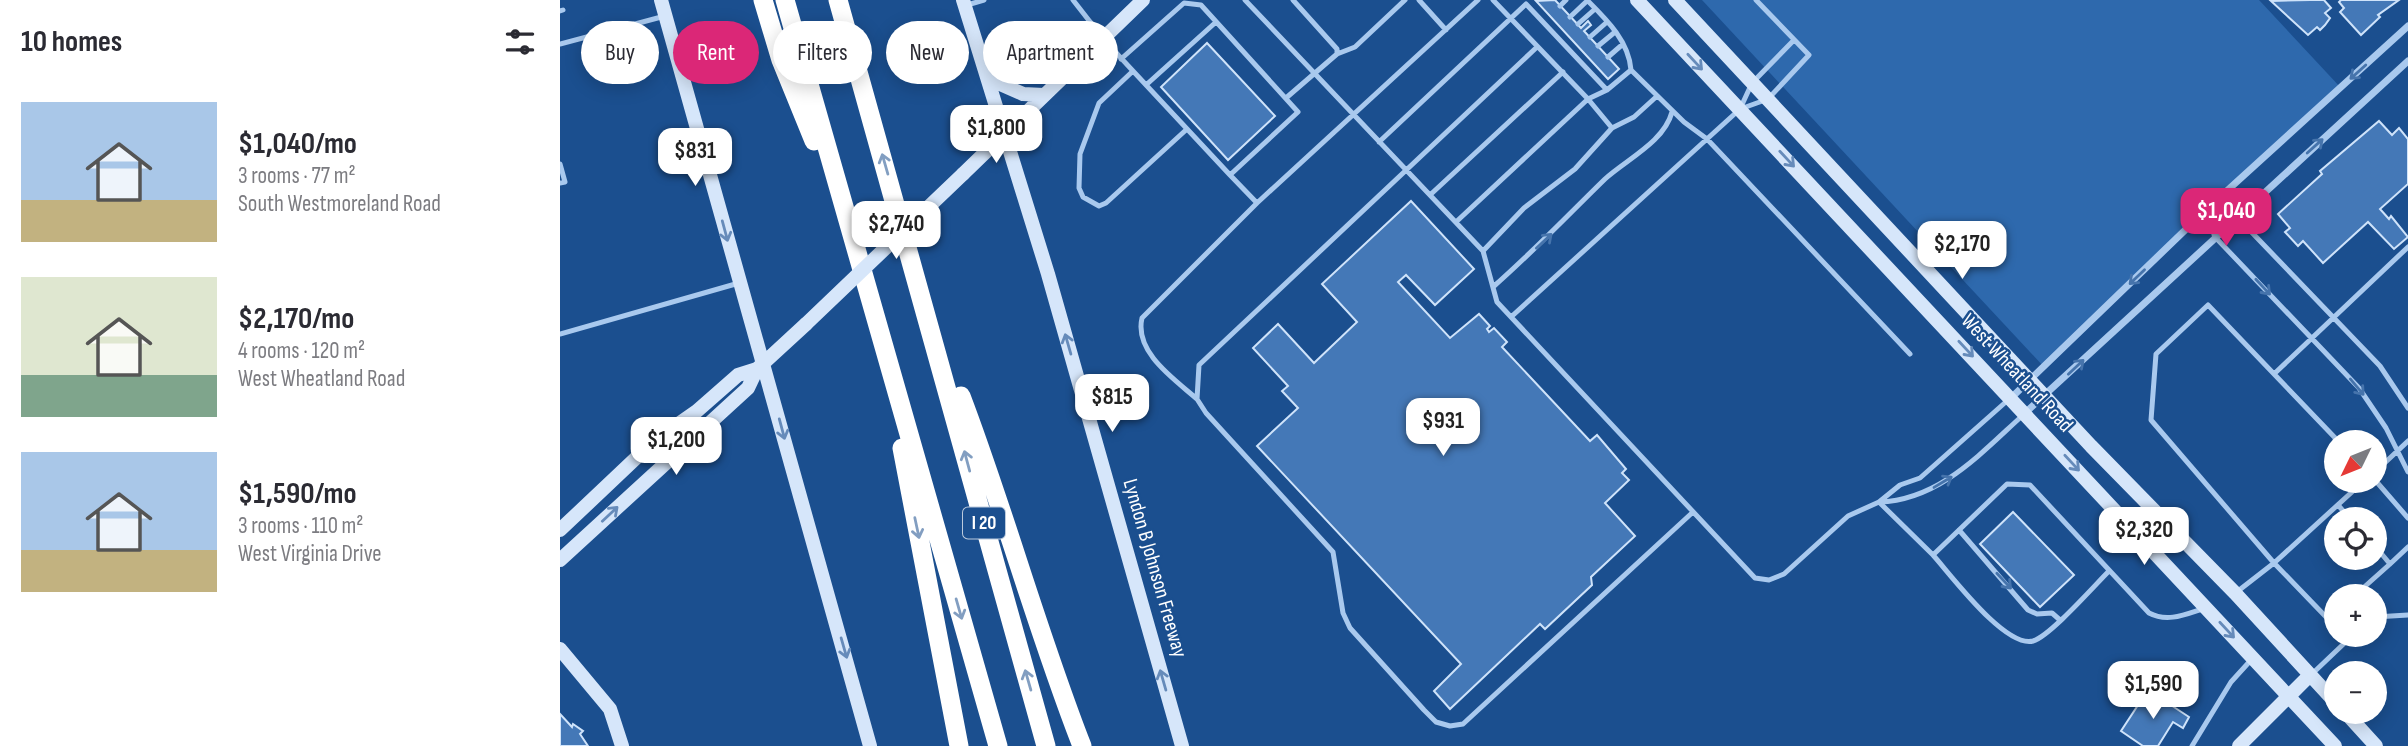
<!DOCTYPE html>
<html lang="en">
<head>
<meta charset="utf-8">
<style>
	body { margin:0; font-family:"Sofia Sans Condensed",sans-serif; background:#f7f7f7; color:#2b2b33; height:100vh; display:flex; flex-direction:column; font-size:26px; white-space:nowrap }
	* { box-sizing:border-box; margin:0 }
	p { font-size:23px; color:#7c7c81 }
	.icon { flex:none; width:38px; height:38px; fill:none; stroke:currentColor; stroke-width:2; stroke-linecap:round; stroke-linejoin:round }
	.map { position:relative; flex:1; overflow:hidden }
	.drawer { display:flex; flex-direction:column; background:#fff; width:560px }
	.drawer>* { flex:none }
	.top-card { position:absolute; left:21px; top:21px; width:665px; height:63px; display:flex; gap:14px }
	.needle { width:46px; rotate:227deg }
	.fabs { position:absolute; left:1764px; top:430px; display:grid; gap:14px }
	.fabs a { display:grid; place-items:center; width:63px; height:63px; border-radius:50%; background:#fff; box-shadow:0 4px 18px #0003; font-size:35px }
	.price { position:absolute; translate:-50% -60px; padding:0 16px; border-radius:14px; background:#fff; color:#222; font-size:23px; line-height:46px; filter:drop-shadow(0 2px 4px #0008) }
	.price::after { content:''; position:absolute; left:50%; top:42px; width:21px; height:16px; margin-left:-10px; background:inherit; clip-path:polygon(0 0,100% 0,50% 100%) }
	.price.on { background:#db2777; color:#fff }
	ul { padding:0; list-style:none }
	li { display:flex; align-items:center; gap:21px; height:175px; padding:0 21px }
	li span { display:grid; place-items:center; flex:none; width:196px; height:140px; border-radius:0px; color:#555 }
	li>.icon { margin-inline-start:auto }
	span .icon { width:84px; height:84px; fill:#fffc; stroke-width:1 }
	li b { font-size:30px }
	h2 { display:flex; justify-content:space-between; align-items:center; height:84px; padding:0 21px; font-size:30px }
	.tag { padding:0 24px; border-radius:32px; background:#fff; box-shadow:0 4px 18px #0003; font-size:24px; line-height:63px }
	.tag.on { background:#db2777; color:#fff }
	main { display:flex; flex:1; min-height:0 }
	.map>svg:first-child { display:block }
	.green { fill:#2e69ad }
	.building { fill:#4478b7; stroke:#cfe3fa; stroke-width:2 }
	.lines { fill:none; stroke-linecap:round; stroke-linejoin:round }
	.lane { stroke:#a9c9ee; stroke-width:5 }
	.street { stroke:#a9c9ee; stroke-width:7 }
	.secondary { stroke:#d6e6fa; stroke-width:14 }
	.highway { stroke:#fff; stroke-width:19 }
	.secondary-bridge { stroke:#d6e6fa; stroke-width:14 }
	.oneway { stroke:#668bba }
	.oneway2 { stroke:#4674ac }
	.oneway3 { stroke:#829ec1 }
	.labels { text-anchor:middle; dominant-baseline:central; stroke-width:5; stroke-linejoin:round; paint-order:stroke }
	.shield { fill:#1b4f8f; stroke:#bbcadd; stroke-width:2 }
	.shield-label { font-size:19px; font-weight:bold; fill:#fff }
	.street-label { font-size:21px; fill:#fff; stroke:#1b4f8f }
</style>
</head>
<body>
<main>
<section class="drawer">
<h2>10 homes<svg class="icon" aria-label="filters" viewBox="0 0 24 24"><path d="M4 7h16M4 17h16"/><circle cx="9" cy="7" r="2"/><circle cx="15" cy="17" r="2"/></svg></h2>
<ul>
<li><span style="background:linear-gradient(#a9c7e8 70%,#c2b280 0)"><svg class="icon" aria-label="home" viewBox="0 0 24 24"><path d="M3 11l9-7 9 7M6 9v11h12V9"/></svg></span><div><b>$1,040/mo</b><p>3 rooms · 77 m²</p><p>South Westmoreland Road</p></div></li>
<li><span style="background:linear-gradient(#dfe7d0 70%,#7fa58c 0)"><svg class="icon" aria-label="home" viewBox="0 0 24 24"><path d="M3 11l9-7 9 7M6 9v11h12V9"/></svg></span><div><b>$2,170/mo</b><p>4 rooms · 120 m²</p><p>West Wheatland Road</p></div></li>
<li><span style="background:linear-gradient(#a9c7e8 70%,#c2b280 0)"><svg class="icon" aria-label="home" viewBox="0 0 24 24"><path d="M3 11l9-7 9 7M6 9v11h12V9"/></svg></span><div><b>$1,590/mo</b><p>3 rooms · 110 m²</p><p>West Virginia Drive</p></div></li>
</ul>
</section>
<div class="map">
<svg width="1848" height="746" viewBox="0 0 1848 746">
	<rect width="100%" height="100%" fill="#1b4f8f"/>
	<path class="green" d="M1142,0H1699L1781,88L1484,367Z"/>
	<path class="building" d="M995,0L1021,28L1028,21L1031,25L1024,31L1059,69L1048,79L976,1Z
		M1750,0H1764L1771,8L1765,13L1770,18L1765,25L1760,30L1757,27L1748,35L1711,1Z
		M1781,0H1839L1818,15L1820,17L1801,35L1780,12L1784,8L1779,2Z
		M647,43L715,116L668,160L601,87Z
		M1819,121L1832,135L1839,128L1848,139V184L1820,209L1829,219L1831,216L1848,237L1834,249L1808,222L1763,263L1743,241L1738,246L1725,232L1730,228L1718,214L1762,174L1760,171Z
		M851,201L914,269L875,305L846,275L838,282L890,338L919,314L930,326L927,329L929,332L934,328L947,342L942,347L1030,441L1037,435L1066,469L1062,473L1069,480L1045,503L1075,536L1031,577L1032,585L985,629L980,624L890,709L874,691L901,664L697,446L738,408L722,391L728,386L693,348L718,324L754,363L797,322L762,284Z
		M1453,512L1514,575L1480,607L1420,544Z
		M1588,690L1629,717L1623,728L1613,722L1598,746H1583L1561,731Z
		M0,714L12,727L13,724L23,731L20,734L28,746H0Z"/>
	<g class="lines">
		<path class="lane" d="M513,0C532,25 551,48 573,71L670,175L738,112L641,5L624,3L561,59
			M685,0L923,251L937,302L1195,578L1209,580L1224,574L1288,516L1319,502L1340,485L1360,478L1448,400
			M733,0L777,49V54
			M859,0L886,30
			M933,0L1028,99L1047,90L1071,70L1124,122L1147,139L1350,354
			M1027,0C1046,19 1069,41 1071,70
			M407,5L424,0
			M1000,6L1006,0
			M0,11L3,10
			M1010,17L1027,1
			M1018,24L1035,9
			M1030,37L1047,22
			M0,44L105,16
			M1038,46L1055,32
			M977,47L639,365L637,399L646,413L773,552L783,613L790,628L864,710L876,722L890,726L903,724L1133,512
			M1048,57L1063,44
			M573,71L539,103L520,154L519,188L523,197L539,206L546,203L627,129
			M586,85L656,22
			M726,98L777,54L795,47L845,0
			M1183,108L1208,99L1249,55L1196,0
			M819,142L966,4L1047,90
			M0,164L5,182L0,183
			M670,175L697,203L918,0
			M870,195L1003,72
			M1677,217L1820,366L1848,408
			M896,222L1028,99L1052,128
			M1656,238L1799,388L1826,428L1848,472
			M923,251L964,208L1015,169L1052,128L1074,117L1096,97
			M933,287C972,253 1008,215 1045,179C1067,159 1104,142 1112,112
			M951,317L1180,109L1192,83L1234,40
			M0,334L179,283
			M1714,374L1848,247
			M637,399C614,379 574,352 582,318L697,203
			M1815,472L1848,441
			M1815,480L1848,518
			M1319,502L1373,555L1447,484L1470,485L1589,613C1608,623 1626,614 1645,608
			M1319,502C1379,500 1420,454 1462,416
			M1778,505L1791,520
			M1399,530L1468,610L1477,614L1492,613L1500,620
			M1815,546L1830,564L1848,547
			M1373,555C1391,575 1445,648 1473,641C1490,636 1534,586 1549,571
			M1678,591L1714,563L1591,420L1596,354L1648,305L1780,443
			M1793,597L1830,564
			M1776,612L1768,619L1714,563L1804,481
			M1815,617L1848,615
			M1753,673L1793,635
			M1632,746L1671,682L1691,660"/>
		<path class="street" d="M1648,208L1656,238
			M1648,208L1677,217
			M1451,398L1648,208L1848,26
			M1465,413L1848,61"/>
		<path class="secondary" d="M101,0L310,746
			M403,0L488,274L622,746
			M1077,0L1775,746
			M1115,0L1531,446L1675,593L1776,703
			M429,79L463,94L484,95
			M403,174L583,0
			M0,530L94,441L137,411L178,375L197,369L246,324
			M0,560L188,388L197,369
			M0,649L50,709L62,746
			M1785,712L1816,746
			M1679,746L1750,675"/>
		<path class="highway" d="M203,0L221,60L254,141
			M225,0L438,746
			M278,0L486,746
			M401,396C445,512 477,631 522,746
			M342,448L399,746"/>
		<path class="secondary-bridge" d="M246,324L403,174"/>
	</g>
	<defs><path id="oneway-shaft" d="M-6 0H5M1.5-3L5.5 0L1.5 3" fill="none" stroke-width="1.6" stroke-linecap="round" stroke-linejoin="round" transform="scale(1.75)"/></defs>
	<g class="oneway">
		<use href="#oneway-shaft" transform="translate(1135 62) rotate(47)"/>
		<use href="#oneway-shaft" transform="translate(1227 159) rotate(47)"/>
		<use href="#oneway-shaft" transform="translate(165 231) rotate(75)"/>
		<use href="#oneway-shaft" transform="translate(508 344) rotate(-106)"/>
		<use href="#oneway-shaft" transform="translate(1406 349) rotate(47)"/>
		<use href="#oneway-shaft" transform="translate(222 429) rotate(75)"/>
		<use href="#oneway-shaft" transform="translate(1512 463) rotate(47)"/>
		<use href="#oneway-shaft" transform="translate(50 514) rotate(-43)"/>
		<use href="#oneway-shaft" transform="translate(1667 630) rotate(47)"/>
		<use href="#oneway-shaft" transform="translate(284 648) rotate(74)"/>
		<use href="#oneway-shaft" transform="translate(603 680) rotate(-106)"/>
	</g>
	<g class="oneway2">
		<use href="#oneway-shaft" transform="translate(1798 72) rotate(138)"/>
		<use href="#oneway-shaft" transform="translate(1755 146) rotate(-42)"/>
		<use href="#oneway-shaft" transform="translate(984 241) rotate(-43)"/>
		<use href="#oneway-shaft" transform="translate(1577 277) rotate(136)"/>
		<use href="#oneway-shaft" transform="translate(1703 287) rotate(47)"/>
		<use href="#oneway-shaft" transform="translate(1516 367) rotate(-43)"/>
		<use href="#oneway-shaft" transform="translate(1797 387) rotate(50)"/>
		<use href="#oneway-shaft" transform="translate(1383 482) rotate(-31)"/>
		<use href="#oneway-shaft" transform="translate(1444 581) rotate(47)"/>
	</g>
	<g class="oneway3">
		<use href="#oneway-shaft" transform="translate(325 164) rotate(-106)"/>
		<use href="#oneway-shaft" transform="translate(407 461) rotate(-105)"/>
		<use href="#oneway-shaft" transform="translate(357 528) rotate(78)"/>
		<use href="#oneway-shaft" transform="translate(399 609) rotate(74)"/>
		<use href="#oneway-shaft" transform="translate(468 680) rotate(-106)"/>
	</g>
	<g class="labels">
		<rect class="shield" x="403" y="507.5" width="42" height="31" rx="5"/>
		<g class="shield-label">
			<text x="424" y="523">I 20</text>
		</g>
		<g class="street-label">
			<text transform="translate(1457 373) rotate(47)">West Wheatland Road</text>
			<text transform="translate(595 568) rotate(74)">Lyndon B Johnson Freeway</text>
		</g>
	</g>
</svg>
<div class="fabs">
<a><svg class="needle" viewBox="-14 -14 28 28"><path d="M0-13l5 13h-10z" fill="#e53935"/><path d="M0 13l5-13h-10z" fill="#7c7c81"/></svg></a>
<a><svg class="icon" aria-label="locate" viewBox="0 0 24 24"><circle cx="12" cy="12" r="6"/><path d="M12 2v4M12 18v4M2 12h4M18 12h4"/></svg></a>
<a>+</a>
<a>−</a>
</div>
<b class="price" style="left:436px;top:165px">$1,800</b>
<b class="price" style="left:135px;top:188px">$831</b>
<b class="price on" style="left:1666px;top:248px">$1,040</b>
<b class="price" style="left:336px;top:261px">$2,740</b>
<b class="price" style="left:1402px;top:281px">$2,170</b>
<b class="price" style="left:552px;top:434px">$815</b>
<b class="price" style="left:883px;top:458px">$931</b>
<b class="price" style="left:116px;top:477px">$1,200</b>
<b class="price" style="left:1584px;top:567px">$2,320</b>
<b class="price" style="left:1593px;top:721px">$1,590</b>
<div class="top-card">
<a class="tag">Buy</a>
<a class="tag on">Rent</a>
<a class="tag">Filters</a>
<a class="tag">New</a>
<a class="tag">Apartment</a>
</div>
</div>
</main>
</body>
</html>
